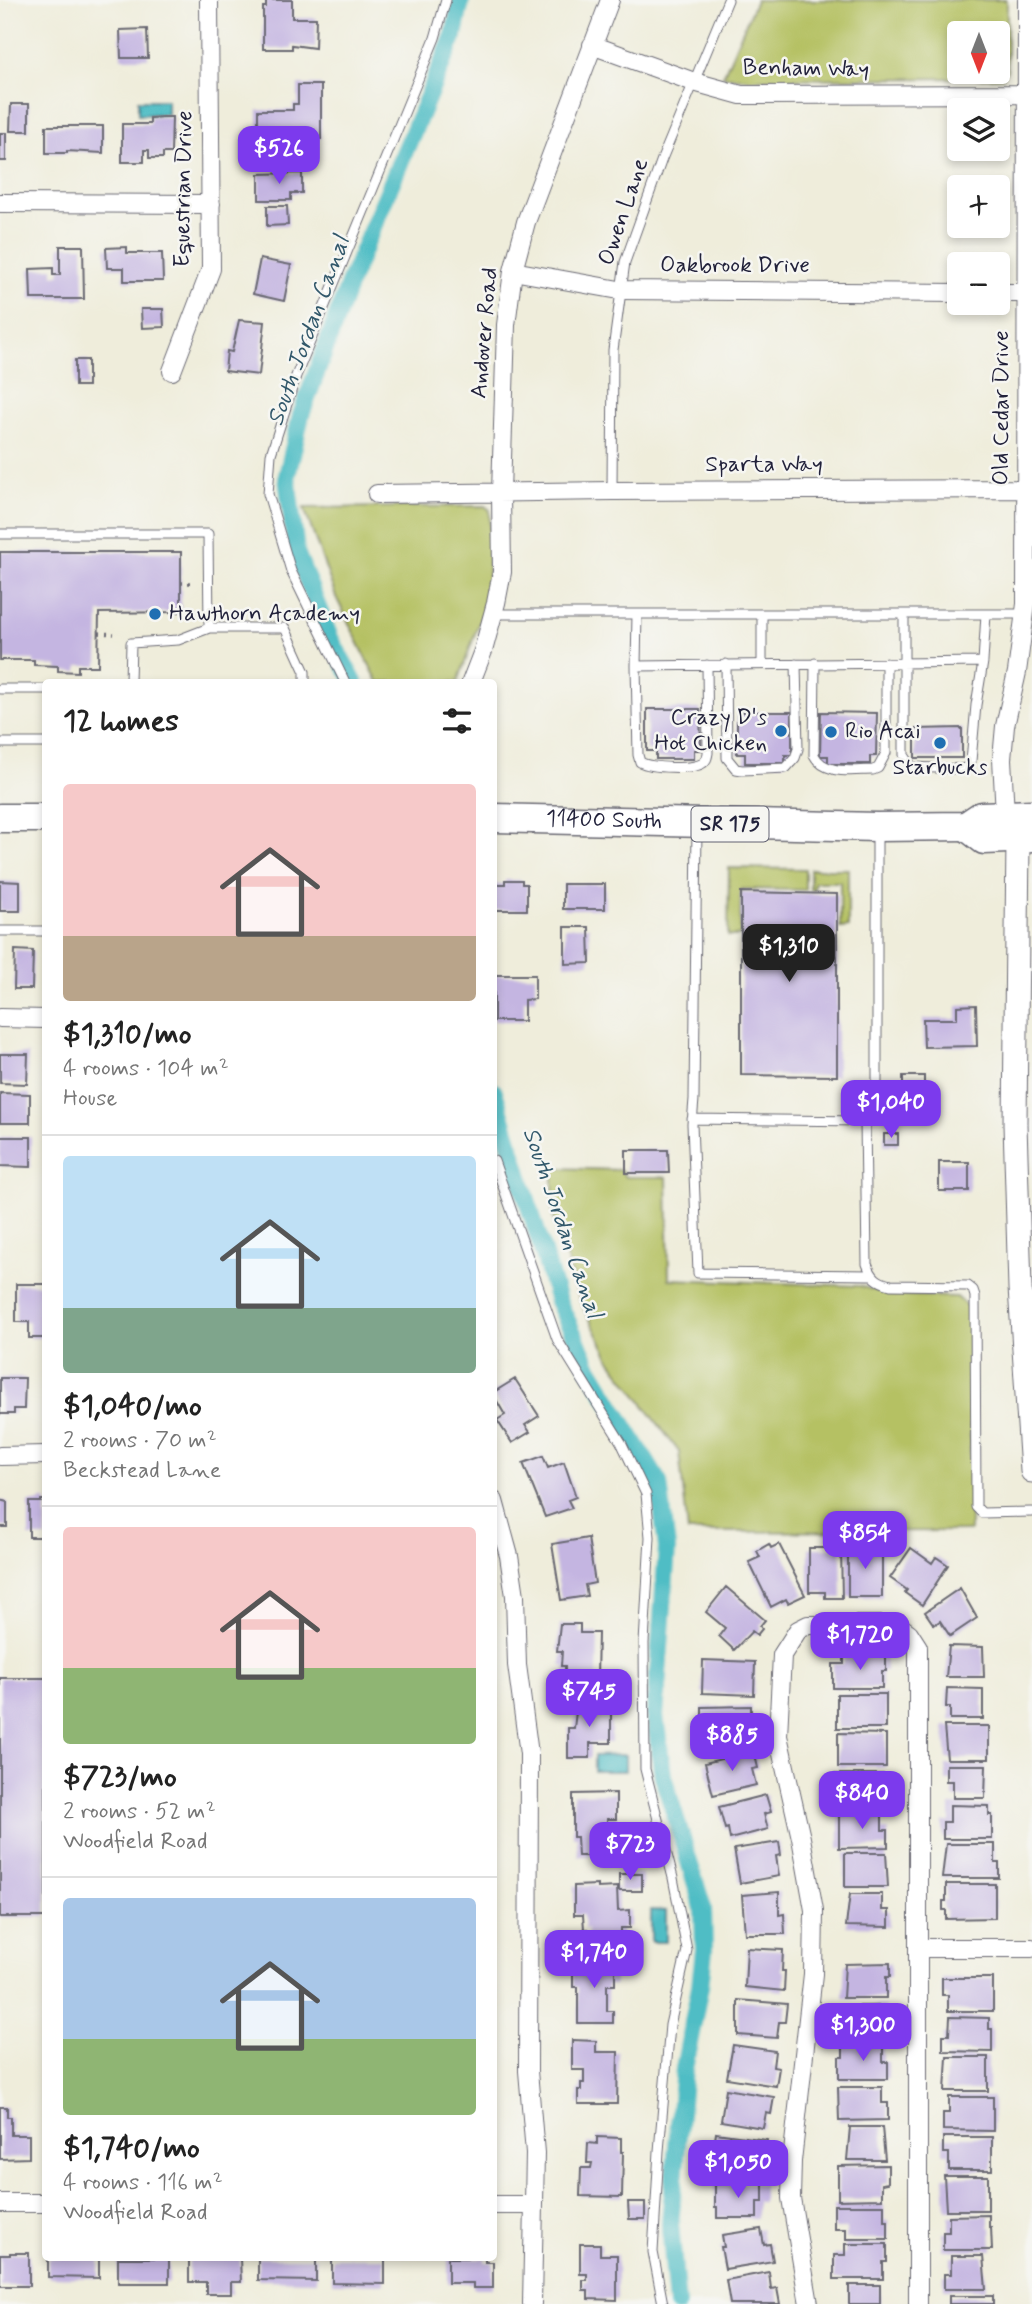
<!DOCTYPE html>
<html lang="en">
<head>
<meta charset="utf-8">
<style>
	body { margin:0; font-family:Mynerve,sans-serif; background:#f2f2f2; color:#222; height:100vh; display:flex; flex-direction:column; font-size:26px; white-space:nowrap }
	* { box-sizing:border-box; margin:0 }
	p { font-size:23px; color:#767676 }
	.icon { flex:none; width:38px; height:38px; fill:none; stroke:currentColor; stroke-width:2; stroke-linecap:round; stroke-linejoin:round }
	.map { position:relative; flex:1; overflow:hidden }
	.panel { position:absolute; left:42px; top:679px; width:455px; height:1582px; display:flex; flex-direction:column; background:#fff; border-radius:7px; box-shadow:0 4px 10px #0003 }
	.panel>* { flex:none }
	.needle { width:46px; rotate:180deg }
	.fabs { position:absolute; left:947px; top:21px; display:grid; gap:14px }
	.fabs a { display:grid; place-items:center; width:63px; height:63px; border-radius:7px; background:#fff; box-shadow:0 4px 10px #0003; font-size:35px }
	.price { position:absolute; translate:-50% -60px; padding:0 16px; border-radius:14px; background:#7c3aed; color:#fff; font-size:23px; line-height:46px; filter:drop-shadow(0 2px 4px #0008) }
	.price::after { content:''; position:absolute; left:50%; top:42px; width:21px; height:16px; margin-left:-10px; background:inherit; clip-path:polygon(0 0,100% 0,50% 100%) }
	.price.active { background:#222; color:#fff }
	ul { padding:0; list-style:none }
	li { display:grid; align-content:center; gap:14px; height:371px; padding:0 21px }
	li+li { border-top:2px solid #e0e0e0 }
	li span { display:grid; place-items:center; height:217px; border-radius:7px; color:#555 }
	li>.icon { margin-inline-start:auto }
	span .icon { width:126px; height:126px; fill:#fffc; stroke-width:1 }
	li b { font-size:30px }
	h2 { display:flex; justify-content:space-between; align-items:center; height:84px; padding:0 21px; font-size:30px }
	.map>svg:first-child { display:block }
	.green { fill:#b5c163; stroke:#6c724f; stroke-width:2; fill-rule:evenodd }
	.water { fill:#4fbdc5; stroke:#387080; stroke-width:2 }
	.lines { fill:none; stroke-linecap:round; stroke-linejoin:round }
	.canal { stroke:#4fbdc5; stroke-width:18 }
	.building { fill:#c4b5e1 }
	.service-casing { stroke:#6a6973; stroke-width:11 }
	.minor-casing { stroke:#6a6973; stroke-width:20 }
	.tertiary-casing { stroke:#6a6973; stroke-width:25 }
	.primary-casing { stroke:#6a6973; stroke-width:31 }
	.path { stroke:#6a6973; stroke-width:3.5; stroke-dasharray:2 5; stroke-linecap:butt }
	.service { stroke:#fff; stroke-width:9 }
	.minor { stroke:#fff; stroke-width:18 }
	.tertiary { stroke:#fff; stroke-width:23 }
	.primary { stroke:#fff; stroke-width:28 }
	.poi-dot { fill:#1f6fb2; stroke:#f6f6f2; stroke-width:2.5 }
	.labels { text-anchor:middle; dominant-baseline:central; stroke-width:5; stroke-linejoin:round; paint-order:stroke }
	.shield { fill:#f6f6f2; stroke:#626272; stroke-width:2 }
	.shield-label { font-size:21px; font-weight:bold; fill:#22223b }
	.street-label { font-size:23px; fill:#22223b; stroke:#f6f6f2 }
	.poi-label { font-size:23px; fill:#22223b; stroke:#f6f6f2; text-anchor:start }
	.water-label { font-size:24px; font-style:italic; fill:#32586b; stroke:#f6f6f2 }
</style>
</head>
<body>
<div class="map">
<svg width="1032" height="2304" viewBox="0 0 1032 2304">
	<rect width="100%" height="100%" fill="#f6f6f2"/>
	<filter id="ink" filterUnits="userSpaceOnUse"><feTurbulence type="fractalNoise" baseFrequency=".0143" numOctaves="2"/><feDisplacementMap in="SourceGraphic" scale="14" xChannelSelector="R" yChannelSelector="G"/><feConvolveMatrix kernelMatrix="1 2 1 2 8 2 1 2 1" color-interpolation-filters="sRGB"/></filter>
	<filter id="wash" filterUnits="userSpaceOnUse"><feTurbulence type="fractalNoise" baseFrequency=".00686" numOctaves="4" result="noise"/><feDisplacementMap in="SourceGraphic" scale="28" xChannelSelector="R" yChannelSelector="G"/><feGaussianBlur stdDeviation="1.57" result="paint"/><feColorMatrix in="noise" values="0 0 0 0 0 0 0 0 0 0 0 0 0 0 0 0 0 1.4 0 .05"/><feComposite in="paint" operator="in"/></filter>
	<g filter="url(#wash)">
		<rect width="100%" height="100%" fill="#efeddb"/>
		<path class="green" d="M756,0H1007V70L1003,78L750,79L723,76ZM998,33V72H959V33Z
			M485,506L490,510L488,582L484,608L458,682H378L336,597L304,508Z
			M729,868L805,869V890L741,889L740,936H728Z
			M810,869H848V927L840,928V882H815L814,890H810Z
			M553,1168L621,1170L625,1177H667L669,1279L860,1286L890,1295L957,1297L970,1309V1531L688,1532L679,1452L611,1361L580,1300L553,1216Z"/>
		<path class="water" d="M138,100H167V114L138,115Z
			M625,1755V1771H594V1756Z
			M651,1910L666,1911V1942H651Z"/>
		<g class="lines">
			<path class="canal" d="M354,682L330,638L296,552L287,476L301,415L350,281L454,35L461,0
				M494,1092L558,1301L589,1367L659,1483L667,1548L655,1716L663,1776L703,1908L704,1950L700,1986L684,2069L670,2224L677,2304"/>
		</g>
		<g id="blocks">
			<path class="building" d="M266,0H292V18H316L315,48L292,45V49H263V7H266Z
				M147,29L148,58H121L120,30Z
				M298,85H321V139H258V110H293V104H298Z
				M11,104H29V131H10Z
				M162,117H172L171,153H163V158H149V150H144V162H122V124H150V118Z
				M46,126H103V153L67,151V153H46Z
				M0,133H6V161H0Z
				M302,173V193H291V200H259V174Z
				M267,206H287L288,225L267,226Z
				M60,246H83L84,299H31L30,269L53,268V275H60Z
				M127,247V253H162L163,281H124V268H107L106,248Z
				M260,259L291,265L284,301L253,294Z
				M141,309H163L164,327L142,328Z
				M239,320L265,322L259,375L225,371L227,351L232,352Z
				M75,360H88V386H75Z
				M0,552H181V612L99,613L98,666H78V672L58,671V666L34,665V660H0Z
				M647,709H700L701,750H694V759H656V751H647Z
				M737,712H792V755H785V763H745V754H737Z
				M821,712L877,713L876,756H870V764H828V756H820Z
				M962,728V758H915V729Z
				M505,880H522V884H527V910H494V884H505Z
				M0,881L20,882V911H0Z
				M563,884H605V909H563Z
				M741,892L837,894V1076L741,1075Z
				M565,927H589L590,963L565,964Z
				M15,950L33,951L32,989H14Z
				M494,975H535V999L524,1000V1021H494Z
				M976,1005L977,1046L924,1047L923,1019H957V1006Z
				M0,1054H28L27,1084L0,1083Z
				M903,1076H924V1106H903Z
				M0,1093L30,1094V1123H0Z
				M884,1134H898V1145H884Z
				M0,1137H31V1167L0,1166Z
				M626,1150H668L669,1173H626Z
				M939,1162H969V1191H939Z
				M16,1284H46V1338H29V1322H16Z
				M0,1378H25L24,1409H14V1414H0Z
				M515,1379L539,1416L525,1425L530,1432L512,1443L497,1420L505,1415L494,1396V1392Z
				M543,1456L548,1468L564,1462L576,1497L568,1500L572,1508L545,1517L523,1463Z
				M0,1500L7,1502V1527H0Z
				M41,1500H46V1537H29V1502H41Z
				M588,1538L595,1583L585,1585L587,1596L561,1600L552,1544Z
				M769,1544L771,1548L779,1544L805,1595L788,1603L786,1599L771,1607L749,1562L760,1557L757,1551Z
				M848,1544L882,1546V1597H848Z
				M809,1548H841L842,1598H825V1592H809Z
				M911,1548L932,1563L936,1557L948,1565L922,1605L905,1593L907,1590L890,1578Z
				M726,1587L765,1620L760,1626L762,1629L757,1635L752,1631L734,1650L719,1636L725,1628L706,1612Z
				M960,1588L977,1618L950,1636L940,1621L934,1625L925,1612Z
				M560,1624H580V1633H598L597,1678H565V1666H561L562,1651H557Z
				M949,1646L983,1647L984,1677H946Z
				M844,1655H886V1671H882V1688H833V1664H844Z
				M703,1660L755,1662L754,1695L702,1693Z
				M0,1678H46V1917H0Z
				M947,1688L983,1689V1719H950V1707H946Z
				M837,1694H886V1728H837Z
				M577,1704H611V1743H590V1758H568V1728H574Z
				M751,1706V1724H744L745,1740H702V1707Z
				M944,1726H989V1759H947Z
				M838,1733L886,1734V1767H838Z
				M754,1751L758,1768L752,1769L756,1785L713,1795L705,1763Z
				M946,1765H986L985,1798H953V1781H946Z
				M835,1774H884V1791H889V1808H846V1798H835Z
				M616,1793V1819H607V1846H612V1856H578L577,1837H573V1794Z
				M766,1795L771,1812L764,1814L768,1829L730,1839L728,1828L725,1829L719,1807Z
				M950,1805L989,1806V1815H992V1839H943V1822H950Z
				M882,1813V1830H888V1847L839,1848V1814Z
				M779,1842L781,1855L776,1856L779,1876L740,1883L734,1849Z
				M946,1844H995V1863H999V1878H942Z
				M845,1853H886L888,1887H845Z
				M619,1874H642V1891H619Z
				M946,1884H995V1918L946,1919V1910H943V1901H946Z
				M597,1885V1888L617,1887L618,1911L630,1910V1928H621V1938L588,1939L587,1929H584L583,1915H574V1886Z
				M779,1892V1915L784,1914L785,1934H745L742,1895Z
				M850,1894H882V1910H889V1927L846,1926Z
				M747,1948L783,1950L782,1971H785L784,1991L745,1987Z
				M573,1960H615V1985H607V2011H613V2023H578V1987H573Z
				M890,1963V1977H886V1998H843L845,1964Z
				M942,1978H993V2011H948V1995H942Z
				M738,2000L787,2004L785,2022H779L777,2038L738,2035Z
				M849,2006H885L882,2037H849Z
				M950,2017L989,2018V2029H992V2052L943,2051V2035H949Z
				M572,2040L596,2041V2052H618L617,2104H578V2090H581V2083H584V2070H572Z
				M733,2045L775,2051L773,2067L779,2068L776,2086L727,2078Z
				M843,2046H883V2062H888V2079H839V2057H843Z
				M947,2057H988V2091H945Z
				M838,2087H882V2103H888V2120L839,2121Z
				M726,2089L774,2097L771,2114L766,2113L763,2128L721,2121Z
				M949,2097H993V2131L943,2130V2113H949Z
				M0,2107H7V2117H11V2135H29V2158L0,2159Z
				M850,2127H882L885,2160H847Z
				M716,2133L767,2140L764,2157L758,2156L756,2173L711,2167Z
				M597,2137L621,2138V2152H623L622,2197L580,2196L581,2168H591L592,2163H587L588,2143L597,2144Z
				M943,2137H992V2170H949V2153H943Z
				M888,2165V2183L882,2184V2199L838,2200V2166Z
				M944,2176H988V2210H946Z
				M715,2184H763V2202H757V2218H717V2207H715Z
				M628,2202H645V2219H629Z
				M834,2205H884V2221H888V2239H846V2229H834Z
				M989,2215V2227H991L992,2250H943V2232H949V2216Z
				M761,2229L764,2245L770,2244L773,2261L725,2269L721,2247H724L722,2235Z
				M580,2244H600V2255H617V2300L588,2299V2290H583V2280H587V2274H580Z
				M845,2244H887V2262H883V2279H834V2255H845Z
				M10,2253H29V2286H0V2255H10Z
				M951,2256H983L986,2289H944V2274H951Z
				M48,2258H99V2278L48,2277Z
				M118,2258H169V2283H118Z
				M189,2258H240L241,2282H231V2294H206V2282H189Z
				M258,2258H316V2281L258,2280Z
				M332,2258H385V2284L332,2283Z
				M448,2258H485V2262H493V2288H473V2283H448Z
				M769,2272L771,2289L777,2288L780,2304H730L726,2280Z
				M849,2285H880V2304H849Z
				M949,2296H993V2304H949Z"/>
		</g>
	</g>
	<g filter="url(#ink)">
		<use href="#blocks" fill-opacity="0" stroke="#6a6973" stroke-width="2"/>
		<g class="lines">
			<defs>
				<path id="service" d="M612,491L613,350L625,262L662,159L728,0
					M0,534H208L209,628
					M493,614H1025
					M637,614L636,666L983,662L986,614
					M762,614V664
					M904,614V755L912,767L961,769L968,767L971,761L976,705L983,662
					M815,663L814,755C825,776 853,770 873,770L878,768L886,753V663
					M726,664L727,758L736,769L742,770L786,768L795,758L798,749L796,664
					M636,666L638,755L640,762C651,768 693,770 703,763C707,760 707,758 708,753L707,665
					M130,682L131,643L178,640L209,628H285L305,672V682
					M345,682L291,571L268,494L271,454L296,376L435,38L446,0
					M0,689H46
					M0,743H46
					M697,826L694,1099L692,1124L698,1273L871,1275
					M877,832V1106L865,1121L867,1264C872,1277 877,1282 891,1285L968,1286L973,1290L975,1296L976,1507L982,1513L1032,1512
					M0,931H46
					M692,1119L865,1121
					M494,1161L557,1339L621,1442L646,1494L650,1537L644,1643L645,1769L673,1878L687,1950L670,2025L659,2151L653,2252L663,2304"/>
				<path id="minor" d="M592,45L694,82L741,95L1027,94
					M0,203L211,204
					M513,271L619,290L959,293
					M998,293H1032
					M172,371L211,269L209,0
					M377,494L612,491L1026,489
					M471,682L483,651L496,603L502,572L501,493L506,325L513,271L526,222L610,0
					M1005,814L1002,759L1005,726L1017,672L1026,604L1027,0
					M0,1018L46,1019
					M0,1456L46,1455
					M494,1501L509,1556L515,1596L517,1665L529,1754L528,2071L535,2153L532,2304
					M918,1948H1032
					M0,2203H46
					M494,2205H533
					M809,2304L791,2198L792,2161L813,1974L814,1910L801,1838L778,1736L782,1655L798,1630L808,1625H898L909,1633L918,1647V2304"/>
				<path id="tertiary" d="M1018,839L1015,1124L1020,1288L1032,1471"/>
				<g id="primary">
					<path d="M0,818H46"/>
					<path id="s1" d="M494,818L877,827L966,826L981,816L1032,814"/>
					<path d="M966,826L984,840L1032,838"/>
				</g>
			</defs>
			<use href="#service" class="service-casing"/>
			<use href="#minor" class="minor-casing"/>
			<use href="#tertiary" class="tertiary-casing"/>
			<use href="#primary" class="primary-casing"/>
			<path class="path" d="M181,583H192
				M99,633L114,634"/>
			<use href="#service" class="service"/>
			<use href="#minor" class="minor"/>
			<use href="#tertiary" class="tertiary"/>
			<use href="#primary" class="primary"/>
		</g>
	</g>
	<g class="poi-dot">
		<circle cx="155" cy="614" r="7"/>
		<circle cx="781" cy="731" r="7"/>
		<circle cx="831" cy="732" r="7"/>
		<circle cx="940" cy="743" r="7"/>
	</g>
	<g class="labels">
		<rect class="shield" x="691.5" y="806.5" width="77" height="35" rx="5"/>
		<g class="shield-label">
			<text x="730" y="824">SR 175</text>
		</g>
		<g class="street-label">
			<text transform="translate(806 69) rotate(1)">Benham Way</text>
			<text transform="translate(184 189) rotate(-89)">Equestrian Drive</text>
			<text transform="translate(624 212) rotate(-71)">Owen Lane</text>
			<text x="735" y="266">Oakbrook Drive</text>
			<text transform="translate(485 333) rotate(-85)">Andover Road</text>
			<text transform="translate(1002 408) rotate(-90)">Old Cedar Drive</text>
			<text x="764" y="465">Sparta Way</text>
			<text stroke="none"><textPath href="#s1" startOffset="110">11400 South</textPath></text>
		</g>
		<g class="poi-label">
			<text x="169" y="614">Hawthorn Academy</text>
			<text x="767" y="718" text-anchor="end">Crazy D's<tspan x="767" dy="26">Hot Chicken</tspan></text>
			<text x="845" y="732">Rio Acai</text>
			<text x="940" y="768" text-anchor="middle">Starbucks</text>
		</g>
		<g class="water-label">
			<text transform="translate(309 331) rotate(-70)">South Jordan Canal</text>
			<text transform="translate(562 1223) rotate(71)">South Jordan Canal</text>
		</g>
	</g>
</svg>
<div class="fabs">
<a><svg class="needle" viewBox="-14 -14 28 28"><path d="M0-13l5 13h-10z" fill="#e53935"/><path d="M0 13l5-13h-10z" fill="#767676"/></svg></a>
<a><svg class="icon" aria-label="layers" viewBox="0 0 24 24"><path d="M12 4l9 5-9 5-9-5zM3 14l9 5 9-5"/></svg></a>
<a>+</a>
<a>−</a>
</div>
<b class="price" style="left:279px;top:186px">$526</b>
<b class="price active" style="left:789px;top:984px">$1,310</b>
<b class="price" style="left:891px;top:1140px">$1,040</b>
<b class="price" style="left:865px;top:1571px">$854</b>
<b class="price" style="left:860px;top:1672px">$1,720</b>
<b class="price" style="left:589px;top:1729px">$745</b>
<b class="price" style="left:732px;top:1773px">$885</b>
<b class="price" style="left:862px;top:1831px">$840</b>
<b class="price" style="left:630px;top:1882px">$723</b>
<b class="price" style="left:594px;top:1990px">$1,740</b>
<b class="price" style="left:863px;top:2063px">$1,300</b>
<b class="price" style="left:738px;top:2200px">$1,050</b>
<section class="panel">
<h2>12 homes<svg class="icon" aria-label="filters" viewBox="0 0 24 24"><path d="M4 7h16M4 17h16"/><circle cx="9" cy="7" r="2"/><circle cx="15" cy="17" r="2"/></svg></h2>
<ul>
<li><span style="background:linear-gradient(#f6c9c9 70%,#b9a48a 0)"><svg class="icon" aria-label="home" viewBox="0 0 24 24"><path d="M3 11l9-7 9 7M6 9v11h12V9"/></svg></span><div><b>$1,310/mo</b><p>4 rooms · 104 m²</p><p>House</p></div></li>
<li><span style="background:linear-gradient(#bfe0f5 70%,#7fa58c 0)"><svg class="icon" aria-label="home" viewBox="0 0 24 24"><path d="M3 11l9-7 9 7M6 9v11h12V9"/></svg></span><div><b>$1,040/mo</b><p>2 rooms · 70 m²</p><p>Beckstead Lane</p></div></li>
<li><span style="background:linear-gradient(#f6c9c9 65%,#8fb573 0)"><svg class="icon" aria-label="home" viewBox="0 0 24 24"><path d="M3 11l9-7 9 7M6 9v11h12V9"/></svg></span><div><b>$723/mo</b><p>2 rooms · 52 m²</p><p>Woodfield Road</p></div></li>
<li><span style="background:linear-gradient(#a9c7e8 65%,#8fb573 0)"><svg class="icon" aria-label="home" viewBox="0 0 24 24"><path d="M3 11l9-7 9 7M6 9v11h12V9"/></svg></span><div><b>$1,740/mo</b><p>4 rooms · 116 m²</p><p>Woodfield Road</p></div></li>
</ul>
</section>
</div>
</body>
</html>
